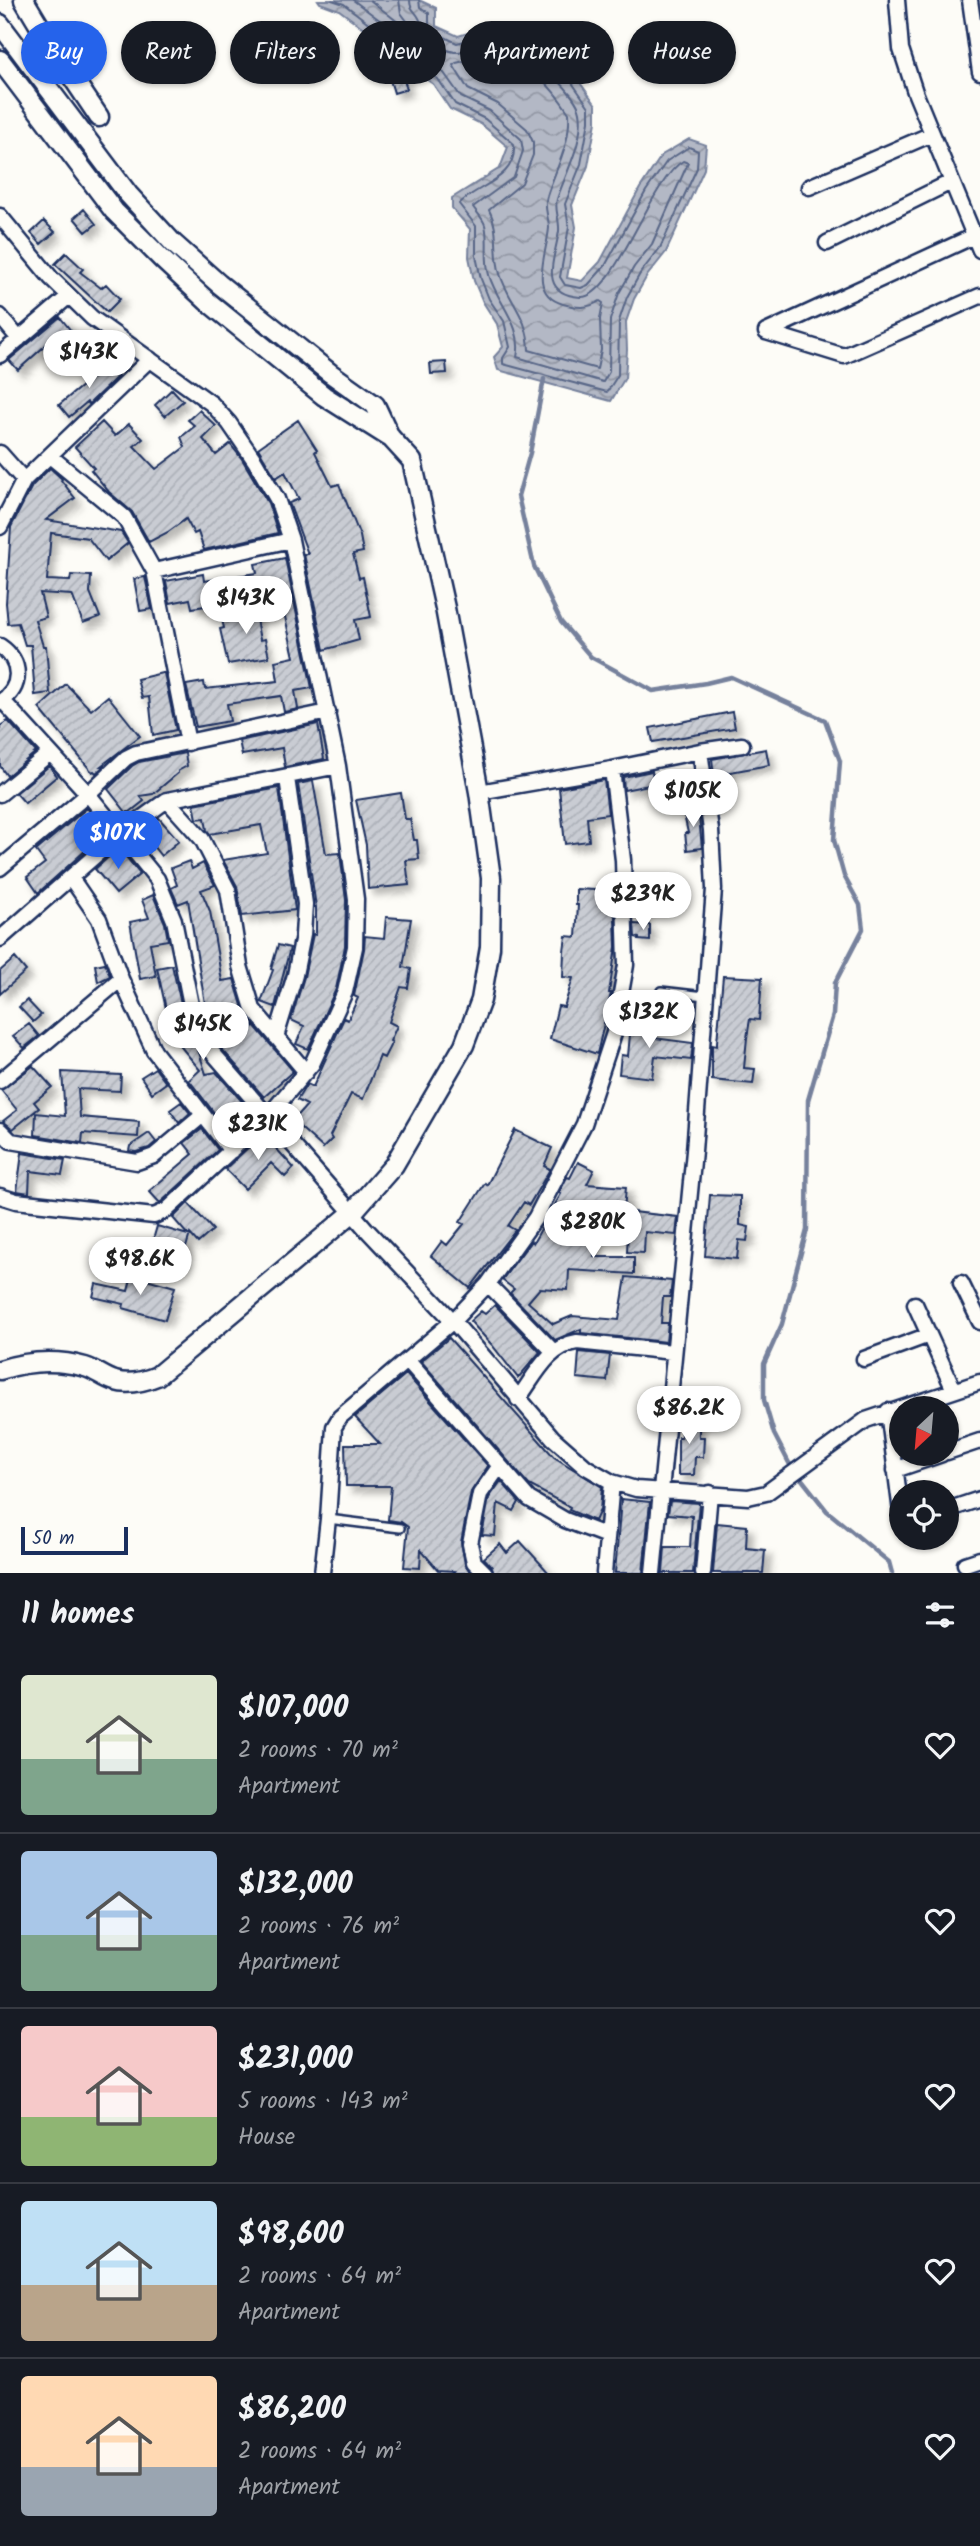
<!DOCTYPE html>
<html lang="en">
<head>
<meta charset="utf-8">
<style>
	body { margin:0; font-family:Kalam,sans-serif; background:#20242c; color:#f1f3f6; height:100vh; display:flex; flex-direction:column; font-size:26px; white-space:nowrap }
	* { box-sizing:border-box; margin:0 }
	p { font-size:23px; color:#9ea1a6 }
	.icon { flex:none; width:38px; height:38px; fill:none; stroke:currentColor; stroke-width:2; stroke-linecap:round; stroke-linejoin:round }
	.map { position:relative; height:1573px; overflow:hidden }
	.drawer { display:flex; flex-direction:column; background:#171b24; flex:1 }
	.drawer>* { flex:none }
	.guide { position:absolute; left:21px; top:21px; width:938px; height:63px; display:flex; gap:14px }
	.needle { width:46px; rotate:206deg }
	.tools { position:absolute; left:889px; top:1396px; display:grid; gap:14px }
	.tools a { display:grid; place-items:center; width:70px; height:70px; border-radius:50%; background:#171b24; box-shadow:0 2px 5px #0004; font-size:35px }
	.scale { position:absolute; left:21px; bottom:18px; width:107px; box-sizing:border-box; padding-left:7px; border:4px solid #1b2f5e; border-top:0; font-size:19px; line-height:24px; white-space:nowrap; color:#1b2f5e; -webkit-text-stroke:5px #fdfcf7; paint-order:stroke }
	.price { position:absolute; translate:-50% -60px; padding:0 16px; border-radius:24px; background:#fff; color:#222; font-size:23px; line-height:46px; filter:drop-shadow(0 2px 4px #0008) }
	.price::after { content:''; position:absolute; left:50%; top:42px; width:21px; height:16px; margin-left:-10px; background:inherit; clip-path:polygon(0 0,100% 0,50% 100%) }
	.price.active { background:#2563eb; color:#fff }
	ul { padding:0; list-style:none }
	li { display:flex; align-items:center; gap:21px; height:175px; padding:0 21px }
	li+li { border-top:2px solid #363941 }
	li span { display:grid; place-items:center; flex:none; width:196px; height:140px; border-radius:7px; color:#555 }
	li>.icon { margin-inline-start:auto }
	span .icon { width:84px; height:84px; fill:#fffc; stroke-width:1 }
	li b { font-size:30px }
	h2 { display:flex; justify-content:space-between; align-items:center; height:84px; padding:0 21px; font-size:30px }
	.tag { padding:0 24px; border-radius:32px; background:#171b24; box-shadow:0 2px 5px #0004; font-size:24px; line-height:63px }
	.tag.active { background:#2563eb; color:#fff }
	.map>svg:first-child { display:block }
	.water { fill:url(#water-waves); stroke:#76819c; stroke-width:2 }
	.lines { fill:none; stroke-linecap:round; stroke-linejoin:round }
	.shore { stroke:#586687; stroke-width:2 }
	.stream { stroke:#76819c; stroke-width:4.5 }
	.building { fill:url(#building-hatch); stroke:#1b2f5e; stroke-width:2; filter:url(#shadow) }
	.service-casing { stroke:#1b2f5e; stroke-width:12 }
	.minor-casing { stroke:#1b2f5e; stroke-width:19 }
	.tertiary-casing { stroke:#1b2f5e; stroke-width:23 }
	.service { stroke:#fdfcf7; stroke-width:7 }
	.minor { stroke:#fdfcf7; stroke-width:14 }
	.tertiary { stroke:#fdfcf7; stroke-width:18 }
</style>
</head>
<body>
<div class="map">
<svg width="980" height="1573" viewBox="0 0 980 1573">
	<defs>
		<pattern id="water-waves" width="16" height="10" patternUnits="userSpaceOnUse" patternTransform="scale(1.75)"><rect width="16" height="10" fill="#b3b8c5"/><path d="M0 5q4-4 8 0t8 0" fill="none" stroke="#9196a3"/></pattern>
		<pattern id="building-hatch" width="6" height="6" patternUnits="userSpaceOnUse" patternTransform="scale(1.75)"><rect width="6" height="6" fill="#c9ccd3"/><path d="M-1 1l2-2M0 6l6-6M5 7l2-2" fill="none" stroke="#acb0b8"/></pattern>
		<filter id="shadow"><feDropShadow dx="6" dy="6" stdDeviation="3.5" flood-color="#0004"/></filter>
	</defs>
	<rect width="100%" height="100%" fill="#fdfcf7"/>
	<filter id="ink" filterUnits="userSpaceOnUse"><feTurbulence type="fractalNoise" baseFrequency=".0143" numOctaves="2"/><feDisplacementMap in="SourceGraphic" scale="14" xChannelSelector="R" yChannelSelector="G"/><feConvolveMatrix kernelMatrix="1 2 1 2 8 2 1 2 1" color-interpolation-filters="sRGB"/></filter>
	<g filter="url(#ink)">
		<path class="water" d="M318,0H419L436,8V26L458,36L478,30L496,42L524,38L554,56L573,73L596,105V122L588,166L572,205L576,227L567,278L582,281L600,262L640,188L662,155L689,139L706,145L704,169L666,252L647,276L634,299L626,322L627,350L625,378L611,401L498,370L494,357L503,347L497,324L483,302L474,281L469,257L470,229L452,208V198L500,168L508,147L481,124L450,109L433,84L398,60L370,33L339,10L320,3Z"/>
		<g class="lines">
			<path class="shore" d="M332,0L344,4L375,28L402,55L438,79L455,104L485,119L514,144C517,180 478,184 459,204L476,226V256L481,279L489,299L504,321L510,347L503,358V364L607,392L618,375L619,321L627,297L641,272L660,248L697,168L698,151L689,147L667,161L646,191L605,266L588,285L581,288L565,285L560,277L569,227L565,204L581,164L589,121V107L568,77L550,61L523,46L495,49L477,38L457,43L434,32L429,27V13L420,7L419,0
				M353,0L381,21L408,48L444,73L461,97L490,111L521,139L523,151L514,177L473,207C477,213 483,218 485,225C489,240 484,257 489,275C497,303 524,326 517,357L603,382L609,372L610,320L619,293L634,267L652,244L688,163L683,161C650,180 614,300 580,297C537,294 555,259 559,231C560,220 554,209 557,199C565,175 585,139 580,112C577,95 538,57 520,55C512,53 502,59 494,58C486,57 482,49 475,48C470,47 464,51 459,52C450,53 432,44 426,37C419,31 423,24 419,18C415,10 410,10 410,0
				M370,0L408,30L410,25L401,13L399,0
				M473,59C495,71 493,66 516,66C536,66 559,98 569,113C571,143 556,168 547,196C543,207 549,217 549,228C547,254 527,294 563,304C577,308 587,309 600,301L603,303L600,319L601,350L597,369L529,350C528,315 509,303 500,274C493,252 500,230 489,210L522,183L533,155V142L527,129L498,104L468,89L453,65L456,63Z"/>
			<path class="stream" d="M544,379L530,453L518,496L534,566L561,622L591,657L653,691L706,683L731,677L825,720L840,761L834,840L844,876L860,905L863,929L835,983L833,1015L808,1100L807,1230L782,1324L764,1364V1400L774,1434L789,1463L827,1511L889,1562L892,1573"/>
		</g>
		<path class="building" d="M403,76L407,89L394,93L390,80Z
			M84,209L96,224L86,232L74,218Z
			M44,221L55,232L41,244L31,233Z
			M66,253L83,269L80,272L101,288L106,284L120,299L107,312L55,264Z
			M60,317L84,347L72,356L56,336L18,370L9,360Z
			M446,362L447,373L431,374L430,363Z
			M108,364L118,376L93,400L89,404L87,402L69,417L59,405L83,385L80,381L89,374L92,378Z
			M172,389L183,401L165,416L155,405Z
			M199,410L216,426L203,439L216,455L230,444L242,459L268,503L278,533L204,550L198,532L194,534L186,519L168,532L149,542L132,512L109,492L91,470L94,468L75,447L102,422L115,436L129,424L143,439L134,446L156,469L185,447L181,437L195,426L188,420Z
			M298,420L317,450L315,452L332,486L339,484L360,536L363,552L353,554L359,578L363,577L371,617L355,620L359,640L324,650L304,554H308L289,503L299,499L285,472L276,478L258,448Z
			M50,468L62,479L61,480L75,498L46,520L121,532L128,543L106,561L88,538L51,533L47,580L70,581L71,575L91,576L90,592L100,617L83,623L72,595L40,593L46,617L35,620L43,646H46L50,693L35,695L31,645H25L18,623L8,624L6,603L11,527L32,486Z
			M285,558L312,688L295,691L298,709L284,712L281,696L227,704L230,721L196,727L186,685L204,682L205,689L278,681L275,661L294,657L283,608L255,614L260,640L265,639L269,657L228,664L220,629L224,628L218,604L192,608L190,599L170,603L166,581L203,574L204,581L257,573L255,564Z
			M145,577L152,609L140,611L134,579Z
			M162,673H164L176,730L153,735L149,697L142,698L137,679Z
			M66,684L91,710L108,696L140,736L101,766H104L96,773L94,771L92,772L39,708Z
			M732,712L735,728L653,742L650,728Z
			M8,721L36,752L7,776L0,766V726Z
			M318,724L324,759L285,767L282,748L242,755L239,741Z
			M766,749L769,765L714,775L712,759Z
			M185,753L187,766L178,771V773L153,794L140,796L144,801L130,812H126L108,789L132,766L139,762Z
			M49,766L57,776L25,803L16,793Z
			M652,771L654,784L624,790L623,777Z
			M604,780L608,814L587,817L589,841L565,844L559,788Z
			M313,781L326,854L340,853L346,900L345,946L336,989L308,1049L296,1044L304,1026L291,1020L304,977L313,934L316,935V907L298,784Z
			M279,788L295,910L242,916L237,886L223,860L267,853L261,825L210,834L207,830L205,818L197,819L194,804Z
			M401,793L405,819H410L414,840H417L419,859L406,860L409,885L368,889L366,845L356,800Z
			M698,807L702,848L687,850L685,833H688L683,810Z
			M87,808L106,832L38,893L27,877L45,863L36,851Z
			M159,818L179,841L161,856L141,831Z
			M119,848L140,874L116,894L95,869Z
			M189,861L192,869L203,863L215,885L201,890L210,911L222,981L234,979L244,1012L248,1018L250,1033L253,1024L293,1071L264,1097L220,1047L208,1022L188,900L178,904L171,888L177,885L171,868Z
			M576,889L614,891L616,947L609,993H611L597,1054L550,1039L558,1006L564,1007L573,978L563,977L564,951L566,936L576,937L578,905H576Z
			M153,895L165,923L168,940L150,943L156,976L140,979L130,922L149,918L142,900Z
			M386,917L411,919L403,967L411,969L408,988L401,987L389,1022L397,1026L390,1041L392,1042L384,1058L380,1056L363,1099L351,1094L330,1136L332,1139L323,1148L293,1121L307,1105L297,1100L307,1084L313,1087L344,1018L348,1020L358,998L354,996L364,949L365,936L384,938Z
			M634,924L650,925V941L639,940V938L635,937Z
			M278,945L290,948L275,1007L261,1002L273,970L271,969Z
			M15,958L26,971L0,994V971Z
			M105,963L110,976L98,982L95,965Z
			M172,965L183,1012L194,1037L206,1074L216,1072L254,1115L232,1136L189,1080L200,1070L181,1047L168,1009H166L157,968Z
			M723,976L762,978L759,1020L750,1019L747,1038L744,1068L755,1069L753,1084L712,1080V1045L717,1046V1042Z
			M27,1000L41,1015L33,1022L19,1007Z
			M632,1012L648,1014L646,1037L693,1043L691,1060L655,1056L652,1078L619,1074L621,1055L628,1056Z
			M29,1024L39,1036L24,1048L13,1036Z
			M33,1066L52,1087L34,1102L39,1108L13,1129L3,1121L17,1110L1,1090Z
			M155,1068L166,1083L152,1093L141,1077Z
			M62,1072L121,1075L120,1091L78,1089L80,1117L139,1122L138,1137L83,1133L82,1143L35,1135L36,1113L65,1116Z
			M181,1102L190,1113L179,1123L170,1110Z
			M202,1129L218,1150L160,1203L149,1191L193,1154L184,1143Z
			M515,1130L552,1148L544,1166L550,1169L529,1205L524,1202L508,1226L515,1230L470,1288L431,1256L442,1241L447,1245L464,1224L460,1222L485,1183L487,1185Z
			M149,1133L156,1142L149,1148L136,1152L129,1151L130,1146Z
			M263,1134L294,1168L285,1177L271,1163L245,1189L225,1169Z
			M22,1153L65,1160L62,1175L30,1171L29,1193L17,1191Z
			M578,1162L594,1170L587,1184L626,1187L624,1211L678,1217L676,1235L645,1232L644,1253L627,1252L628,1230L597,1227L594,1257H634V1274L569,1270L568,1290L540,1288L528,1302L553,1324L572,1316L619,1320L626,1277L672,1281L670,1297H663L661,1323H668L666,1342L581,1333V1329L555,1340L510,1293L514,1289L502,1280L531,1241L533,1243L561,1194L559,1193L567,1177L570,1178Z
			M710,1195L740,1196V1225L749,1227L747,1241L739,1240L737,1259L705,1256Z
			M188,1203L213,1230L198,1243L190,1234L181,1264L149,1254L157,1226L188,1235L173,1218Z
			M132,1275L175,1287L165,1320L123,1308L124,1304L93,1297L96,1284L128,1291Z
			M495,1305L540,1352L518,1378L492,1345L470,1321L481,1311L485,1314Z
			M449,1338L554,1457L602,1487L600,1510L595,1521L569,1510L570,1507L529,1485L421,1361Z
			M579,1352L610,1355L607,1381L577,1378Z
			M406,1374L488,1466L471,1492L461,1542L465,1564L471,1573H453L455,1571L438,1570L421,1550L420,1568L404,1567L408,1527L401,1522L388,1520L391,1486H346L345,1444H380L355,1417Z
			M682,1417H699V1437H704L703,1457H695L694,1475H678V1437H681Z
			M501,1481L519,1502L514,1511L498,1503L495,1536L482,1535L489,1498Z
			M621,1499L650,1502L643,1573H615Z
			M670,1501L699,1503L693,1573H663L665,1547H690L692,1516L668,1514Z
			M717,1523L747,1526L746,1548L765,1550L763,1573H713Z
			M520,1541L541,1564L549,1573H494L492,1567L484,1558L500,1544L507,1553Z"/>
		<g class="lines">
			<defs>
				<path id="service" d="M661,991L705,996
					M328,1519L400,1528"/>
				<path id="minor" d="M897,0L901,49L915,92L980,250
					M970,0L980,72
					M809,187L932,134
					M0,216L51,278L92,318L212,404L229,423L255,461L277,499L291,540L338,766L356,899L355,947L345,992L312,1064L269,1115L167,1210L154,1216L16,1201L0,1196
					M827,243L951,182
					M0,316L19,339
					M766,332L844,356L980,296
					M766,332L974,236
					M0,355L69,296
					M0,453L24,480
					M50,456L124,517L154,571L188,743
					M0,527L24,480L150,359
					M154,571L291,540
					M0,646C22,661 23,687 0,702
					M3,701L88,794L157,879L174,920L192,1010L212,1052L366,1229L453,1321L553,1438L586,1467L612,1482L636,1489L748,1497L766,1493L866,1420L980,1382
					M479,792L612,769L700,751L742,745
					M0,794L50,753
					M167,800L202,839L228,890L240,966L253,1009L306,1072
					M0,868L88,794L126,758L136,753L328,712
					M71,878L99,919L121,979L154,1051L231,1151
					M0,939L120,834L167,800L338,766
					M276,1037L295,975L303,935L305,904L287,778
					M0,1081L121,979
					M0,1130L11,1141L137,1162L154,1156L203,1115
					M961,1283L980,1322
					M488,1284L553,1351
					M915,1304L954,1390
					M864,1359L929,1335
					M408,1361L529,1499L565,1520L607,1536
					M518,1399C535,1376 548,1346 577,1342L673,1352
					M888,1411L901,1512
					M947,1452L980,1441
					M895,1470L942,1454
					M947,1510L980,1499
					M965,1564L980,1559
					M322,1573L328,1519L334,1427L340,1417L453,1321L488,1284L536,1217L584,1124L614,1033L626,965L623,860L612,769
					M485,1573L474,1562L470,1544L480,1494L499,1467
					M604,1573L612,1482
					M653,1573L694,1151L714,889L711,830L700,751
					M703,1573L710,1493"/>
				<path id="tertiary" d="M24,0L54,50L99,117
					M0,24L128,194L173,243L219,284L330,373L375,405L390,437L412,461L445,608L479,792L491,878L490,947L481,1000L464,1045L394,1165L352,1213L157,1376C145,1381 128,1385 115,1381C104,1378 96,1370 85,1367C56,1359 28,1361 0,1370
					M0,60L114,211L163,260L207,301L324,396L389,437"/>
			</defs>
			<use href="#service" class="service-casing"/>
			<use href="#minor" class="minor-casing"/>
			<use href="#tertiary" class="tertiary-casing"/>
			<use href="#service" class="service"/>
			<use href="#minor" class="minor"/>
			<use href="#tertiary" class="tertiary"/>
		</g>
	</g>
</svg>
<div class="tools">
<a><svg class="needle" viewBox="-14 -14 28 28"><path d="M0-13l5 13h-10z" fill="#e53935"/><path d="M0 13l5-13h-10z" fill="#9ea1a6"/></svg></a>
<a><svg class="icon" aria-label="locate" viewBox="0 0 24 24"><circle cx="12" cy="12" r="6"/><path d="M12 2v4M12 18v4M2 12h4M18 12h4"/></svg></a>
</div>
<div class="scale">50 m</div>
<b class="price" style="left:89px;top:390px">$143K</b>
<b class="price" style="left:246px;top:636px">$143K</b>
<b class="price" style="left:693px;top:829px">$105K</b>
<b class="price active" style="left:118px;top:871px">$107K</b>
<b class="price" style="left:643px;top:932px">$239K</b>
<b class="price" style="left:649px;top:1050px">$132K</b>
<b class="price" style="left:203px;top:1062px">$145K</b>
<b class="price" style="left:258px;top:1162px">$231K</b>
<b class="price" style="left:593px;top:1260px">$280K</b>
<b class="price" style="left:140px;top:1297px">$98.6K</b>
<b class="price" style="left:689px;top:1446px">$86.2K</b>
<div class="guide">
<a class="tag active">Buy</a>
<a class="tag">Rent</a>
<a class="tag">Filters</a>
<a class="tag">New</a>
<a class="tag">Apartment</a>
<a class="tag">House</a>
</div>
</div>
<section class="drawer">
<h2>11 homes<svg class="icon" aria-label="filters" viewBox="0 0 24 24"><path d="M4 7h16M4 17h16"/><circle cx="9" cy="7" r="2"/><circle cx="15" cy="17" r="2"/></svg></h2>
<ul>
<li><span style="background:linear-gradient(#dfe7d0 60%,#7fa58c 0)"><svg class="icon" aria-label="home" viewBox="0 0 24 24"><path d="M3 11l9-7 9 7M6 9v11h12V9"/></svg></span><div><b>$107,000</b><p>2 rooms · 70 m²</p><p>Apartment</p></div><svg class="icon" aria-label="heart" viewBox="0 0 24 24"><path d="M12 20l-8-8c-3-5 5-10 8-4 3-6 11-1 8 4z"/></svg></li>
<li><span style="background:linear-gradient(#a9c7e8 60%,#7fa58c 0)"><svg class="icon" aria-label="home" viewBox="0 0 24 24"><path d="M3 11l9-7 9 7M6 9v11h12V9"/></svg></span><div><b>$132,000</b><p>2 rooms · 76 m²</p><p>Apartment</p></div><svg class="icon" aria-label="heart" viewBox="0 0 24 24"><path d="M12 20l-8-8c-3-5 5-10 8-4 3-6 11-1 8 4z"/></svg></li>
<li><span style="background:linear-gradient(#f6c9c9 65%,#8fb573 0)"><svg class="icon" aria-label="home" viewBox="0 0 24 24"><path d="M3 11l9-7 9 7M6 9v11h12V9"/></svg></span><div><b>$231,000</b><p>5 rooms · 143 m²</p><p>House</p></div><svg class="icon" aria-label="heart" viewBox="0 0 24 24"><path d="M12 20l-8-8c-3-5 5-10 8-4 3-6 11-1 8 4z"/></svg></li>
<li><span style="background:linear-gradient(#bfe0f5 60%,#b9a48a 0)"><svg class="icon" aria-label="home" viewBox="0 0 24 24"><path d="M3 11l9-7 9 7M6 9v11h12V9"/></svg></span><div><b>$98,600</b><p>2 rooms · 64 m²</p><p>Apartment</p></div><svg class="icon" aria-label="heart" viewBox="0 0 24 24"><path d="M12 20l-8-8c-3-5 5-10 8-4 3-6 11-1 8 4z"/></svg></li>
<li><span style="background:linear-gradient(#ffd9b3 65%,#9aa5b1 0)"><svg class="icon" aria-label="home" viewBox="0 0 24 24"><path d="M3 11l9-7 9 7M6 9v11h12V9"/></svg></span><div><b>$86,200</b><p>2 rooms · 64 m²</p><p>Apartment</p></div><svg class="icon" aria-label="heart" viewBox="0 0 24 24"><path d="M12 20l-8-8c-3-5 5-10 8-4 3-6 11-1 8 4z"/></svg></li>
</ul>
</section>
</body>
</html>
